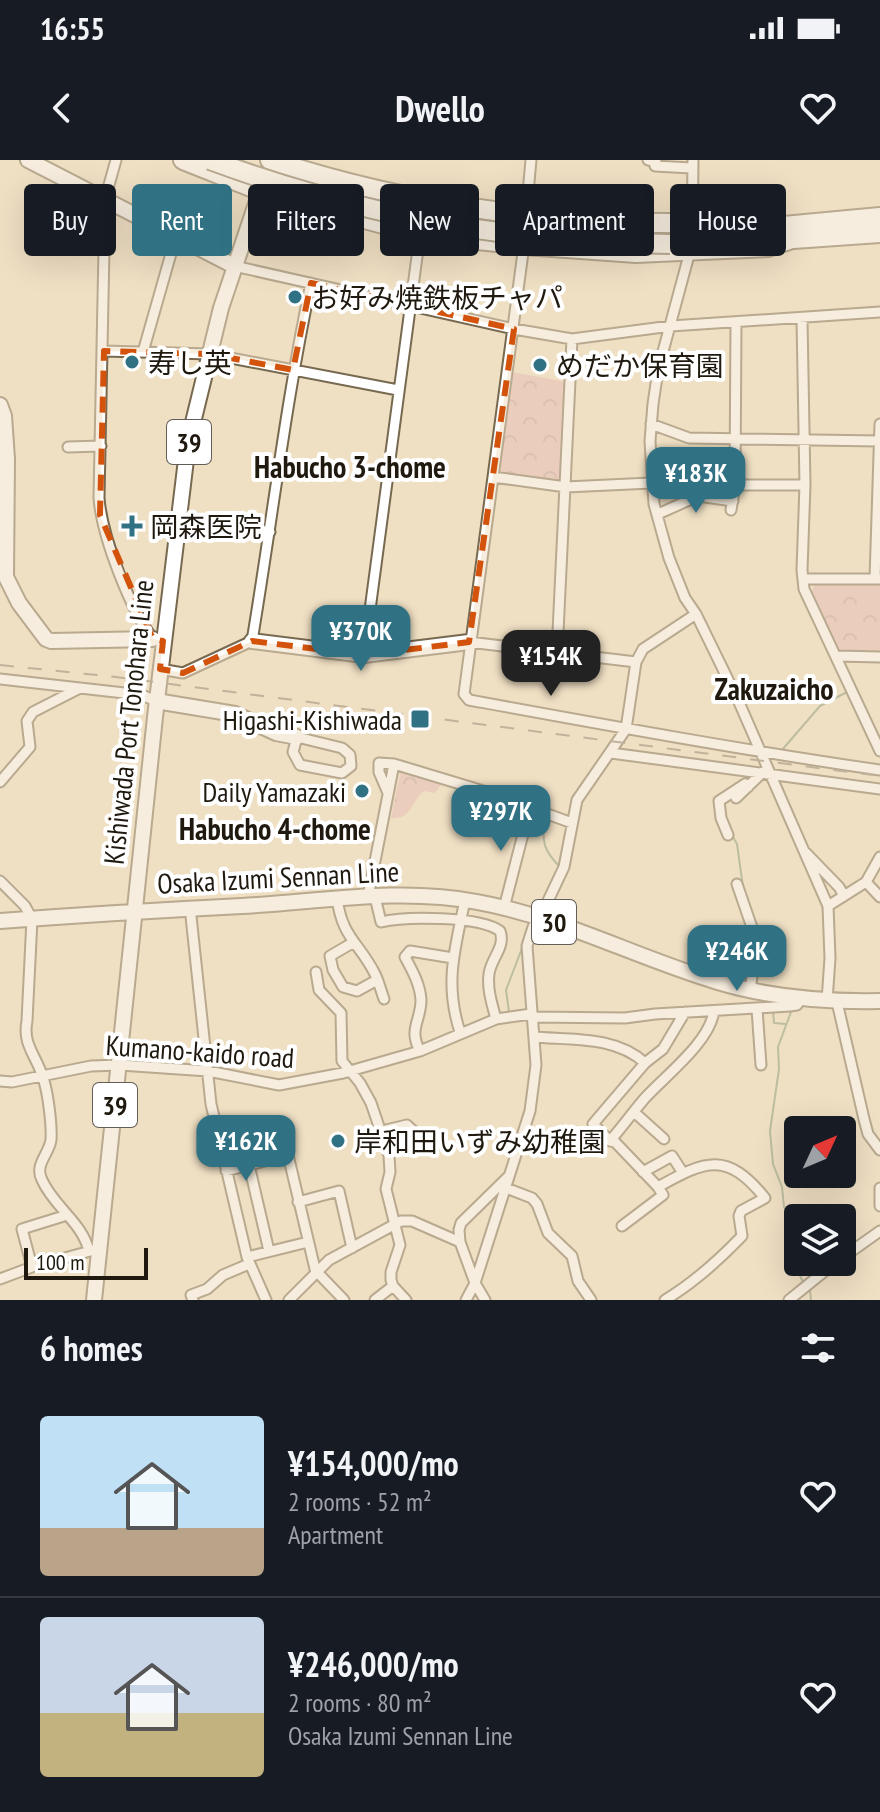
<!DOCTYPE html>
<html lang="en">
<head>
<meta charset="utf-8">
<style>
	body { margin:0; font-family:"PT Sans Narrow","Noto Sans JP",sans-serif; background:#20242c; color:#f1f3f6; height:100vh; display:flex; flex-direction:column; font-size:30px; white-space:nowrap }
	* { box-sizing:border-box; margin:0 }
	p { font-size:26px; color:#9ea1a6 }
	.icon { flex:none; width:44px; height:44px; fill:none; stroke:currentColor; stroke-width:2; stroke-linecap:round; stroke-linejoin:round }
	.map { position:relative; height:1140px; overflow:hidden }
	.drawer { display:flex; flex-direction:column; background:#171b24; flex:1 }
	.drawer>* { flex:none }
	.banner { position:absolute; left:24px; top:24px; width:832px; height:72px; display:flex; gap:16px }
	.needle { width:52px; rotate:46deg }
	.buttons { position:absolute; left:784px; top:956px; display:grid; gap:16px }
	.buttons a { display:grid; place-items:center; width:72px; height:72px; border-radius:8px; background:#171b24; box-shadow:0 8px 32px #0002; font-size:40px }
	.scale { position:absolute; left:24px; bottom:20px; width:124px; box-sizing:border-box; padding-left:8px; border:4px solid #1f190f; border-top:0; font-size:22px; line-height:28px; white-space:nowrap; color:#1f190f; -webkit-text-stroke:6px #fff; paint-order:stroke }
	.price { position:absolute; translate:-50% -68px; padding:0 18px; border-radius:16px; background:#307284; color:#fff; font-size:26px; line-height:52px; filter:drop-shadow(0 2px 4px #0008) }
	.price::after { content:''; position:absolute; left:50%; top:48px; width:24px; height:18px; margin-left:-12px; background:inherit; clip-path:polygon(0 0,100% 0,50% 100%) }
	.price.on { background:#222; color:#fff }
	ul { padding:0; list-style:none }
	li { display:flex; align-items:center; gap:24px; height:200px; padding:0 40px }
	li+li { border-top:2px solid #363941 }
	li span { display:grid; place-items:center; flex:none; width:224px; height:160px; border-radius:8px; color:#555 }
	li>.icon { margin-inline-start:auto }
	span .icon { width:96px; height:96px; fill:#fffc; stroke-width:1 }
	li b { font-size:34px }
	h2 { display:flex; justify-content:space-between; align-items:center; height:96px; padding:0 40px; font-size:34px }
	.pill { padding:0 28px; border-radius:8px; background:#171b24; box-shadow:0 8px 32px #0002; font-size:28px; line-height:72px }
	.pill.on { background:#307284; color:#fff }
	.status { display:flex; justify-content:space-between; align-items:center; height:56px; padding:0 40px; background:#171b24; direction:ltr }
	.status svg { height:22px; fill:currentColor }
	header { display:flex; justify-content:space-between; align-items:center; height:104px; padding:0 40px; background:#171b24; font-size:36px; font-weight:600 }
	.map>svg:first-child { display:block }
	.forest { fill:url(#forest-crowns) }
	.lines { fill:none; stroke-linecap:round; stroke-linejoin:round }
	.stream { stroke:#819677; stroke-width:2 }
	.street-casing { stroke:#776950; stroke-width:13 }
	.secondary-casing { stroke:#776950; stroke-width:18 }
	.primary-casing { stroke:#776950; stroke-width:18 }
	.highway-casing { stroke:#776950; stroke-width:22 }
	.street { stroke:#fff; stroke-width:9 }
	.secondary { stroke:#fff; stroke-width:14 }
	.primary { stroke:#fff; stroke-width:14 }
	.highway { stroke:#fff; stroke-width:18 }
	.rail { stroke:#887d6a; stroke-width:2; stroke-dasharray:14 14; stroke-linecap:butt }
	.highway-bridge-casing { stroke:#776950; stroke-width:22; stroke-linecap:butt }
	.highway-bridge { stroke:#fff; stroke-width:18 }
	.marked { fill:none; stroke:#d4530c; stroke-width:6; stroke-dasharray:16 10; stroke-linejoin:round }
	.poi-dot { fill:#307284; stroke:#fff; stroke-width:3 }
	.labels { text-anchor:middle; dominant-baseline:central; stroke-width:8; stroke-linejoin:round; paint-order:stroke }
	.shield { fill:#fff; stroke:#625e57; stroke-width:2 }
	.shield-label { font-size:26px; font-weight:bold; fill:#1f190f }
	.poi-label { font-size:28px; fill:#1f190f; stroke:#fff; text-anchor:start }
	.street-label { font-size:28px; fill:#1f190f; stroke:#fff }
	.neighbourhood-label { font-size:30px; font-weight:bold; fill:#1f190f; stroke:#fff }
</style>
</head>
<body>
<div class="status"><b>16:55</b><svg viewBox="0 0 49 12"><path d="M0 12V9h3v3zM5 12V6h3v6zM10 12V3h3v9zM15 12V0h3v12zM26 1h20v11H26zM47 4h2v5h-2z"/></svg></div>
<header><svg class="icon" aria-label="back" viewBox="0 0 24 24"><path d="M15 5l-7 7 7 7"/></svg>Dwello<svg class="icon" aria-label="heart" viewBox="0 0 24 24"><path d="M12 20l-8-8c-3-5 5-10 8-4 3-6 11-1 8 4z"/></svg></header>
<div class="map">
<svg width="880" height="1140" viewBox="0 0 880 1140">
	<defs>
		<pattern id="forest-crowns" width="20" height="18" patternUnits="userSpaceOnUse" patternTransform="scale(2)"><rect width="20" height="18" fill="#e5b9b5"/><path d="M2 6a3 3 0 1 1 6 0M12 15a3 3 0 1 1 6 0" fill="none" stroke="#c49e9a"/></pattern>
	</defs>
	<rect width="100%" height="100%" fill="#efdfc3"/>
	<path class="forest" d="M511,212L567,222L562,325L497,315Z
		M815,422L880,424V494L844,493L838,489L812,431Z
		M401,610L443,622L435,633L424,631C411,641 412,660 391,658Z"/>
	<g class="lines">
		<path class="stream" d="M782,590L820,546L847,532
			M513,627L516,636
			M545,657C541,682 544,691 560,707
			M733,677L737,684L743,727L750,747
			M755,765L760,781
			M773,851L774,863L785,864
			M509,852L506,830L524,783
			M791,852L778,887L779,909L770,971L773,1004L782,1027L784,1047L798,1067
			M536,942L539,917
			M842,1088L846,1087
			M798,1094L794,1103L803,1122
			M810,1130L811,1140"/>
		<defs>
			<path id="street" d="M116,0L105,39L99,338C102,377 130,449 153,479
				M648,0L656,2L655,6L691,8
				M693,0L692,84L658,210L653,244L650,281L654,344L669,398L685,438L696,454L738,540L828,746L830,798L827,841
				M526,55L531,0
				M524,85L464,534L469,540C606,565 742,590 880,610
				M234,106L514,169L572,179L671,166L880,152
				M802,159L805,325L802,410L804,429L880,591
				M104,191L210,194L398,230
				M143,192L176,76
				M651,264L689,278L880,281
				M68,287L101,286
				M493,317L566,327L651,323
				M735,325H805
				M731,350L735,325L736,162
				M658,354L698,336L733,341
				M178,360L270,372
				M803,419H880
				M875,419L880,264
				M469,482L636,502
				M557,493L572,179
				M364,495L420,74
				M837,496L880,497
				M160,509L183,513L252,481C272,361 286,241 311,123
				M0,519L142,535L156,541
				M297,577L342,588L350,595L351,606L342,613L300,605L293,592Z
				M611,593L880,629
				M394,604L490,633L572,663
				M0,622L30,587L27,561L33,552L80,528
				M736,638L763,612
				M728,675L721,658L719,641L745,624L748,627
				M804,691L839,727L844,736
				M0,721L25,746L32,759L27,861C22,885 37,896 43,918C48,932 52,965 51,980C49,994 34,1005 42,1020C54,1047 82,1062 89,1091
				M866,722L880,737
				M737,724L757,782L750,830
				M368,737L394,604L379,603V612L388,633
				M375,737L381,762C405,756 480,756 500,771C506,787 491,798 489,814C487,829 492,844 496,859
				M337,738C342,778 359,782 375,814C379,822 381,831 384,839
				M828,746L866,722L880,697
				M190,747L211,944L247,1097L266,1140
				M504,748L530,647
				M354,782L330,796L333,810L343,827L357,831L377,820
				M316,812L319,830L341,853L342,901L360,923L371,943L389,996L390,1012L386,1029L400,1085L391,1112V1120L393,1126L406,1140
				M837,842L864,959L868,974L880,990
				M757,849L761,905
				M532,857L625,858L655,854L790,846L797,845L801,839
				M460,872C444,823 455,789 465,740
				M534,877C572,880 616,876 645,903L663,889L685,852
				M420,891C408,869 421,861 421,840C420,824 412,810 405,797L410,791L453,798
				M645,903L593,964L610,981L615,982L658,1027C706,1000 727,991 765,1038L741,1051L739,1056L742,1076C718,1101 695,1122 665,1140
				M0,921L12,922L91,906L120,905L208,911L279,925L343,913L420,891L496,859L531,854
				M634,952L664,979
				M382,971L407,965L433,989
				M610,981C622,967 633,952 645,938C665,916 710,882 714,851
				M249,1005L269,1091
				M226,1011L288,995L316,1113
				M643,1012L672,996L683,1013
				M506,1028L532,1038L537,1044L548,1073L572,1096L578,1121L591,1140
				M880,1028V1046
				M298,1042L339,1031L352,1088
				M622,1066L663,1035L658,1027
				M460,1082L459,1070L461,1063L508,1017
				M247,1097L308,1082
				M842,1098L880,1071
				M32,1107L22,1069L67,1055
				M317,1112L344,1140
				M0,1119L32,1107L94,1090
				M193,1140L191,1135L207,1129L223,1115L249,1104
				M289,1140L329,1100L401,1061H412L460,1082L475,1123L485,1140
				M375,1140L393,1126
				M466,1140L475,1123L530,951L536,905L527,786L533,767L546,745L564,707L577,640L626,569L636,502L643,489L696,454
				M789,1140L836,1102"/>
			<path id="secondary" d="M28,0L234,106
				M0,245L4,256L7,299L6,417L19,443L46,479L51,481L153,479
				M252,481L364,495L469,482
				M156,541L235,554L276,573L297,577"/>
			<path id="primary" d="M0,761C81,755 161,750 242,746C319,742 400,727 477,742C561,757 637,798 718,822C771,838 825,842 880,841
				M94,1140L155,557L188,283L221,148L263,23"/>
			<path id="highway" d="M183,0L261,31L420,74L524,85L636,93L768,87L789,80
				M270,0C431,53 599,70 767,61L782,66
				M773,67L880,57
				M779,80L880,73"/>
		</defs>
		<use href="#street" class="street-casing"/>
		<use href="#secondary" class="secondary-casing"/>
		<use href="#primary" class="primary-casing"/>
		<use href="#highway" class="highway-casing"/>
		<use href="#street" class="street"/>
		<use href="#secondary" class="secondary"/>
		<use href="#primary" class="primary"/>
		<use href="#highway" class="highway"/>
		<path class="rail" d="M0,505L116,517L880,616"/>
		<defs>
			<path id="highway-bridge" d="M210,0C358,55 512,83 670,84"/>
		</defs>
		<use href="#highway-bridge" class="highway-bridge-casing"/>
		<use href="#highway-bridge" class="highway-bridge"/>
	</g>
	<path d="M0 0H880V1140H0ZM311,123L514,169L469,482L364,495L252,481L183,513L160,509L163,481L153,479L100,355L104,191L210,194L293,210Z" fill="#efdfc3" fill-opacity=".55" fill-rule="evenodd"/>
	<path class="marked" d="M311,123L514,169L469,482L364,495L252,481L183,513L160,509L163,481L153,479L100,355L104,191L210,194L293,210Z"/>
	<g class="poi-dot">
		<circle cx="295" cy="137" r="8"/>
		<circle cx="132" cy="202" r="8"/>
		<circle cx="540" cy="205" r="8"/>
		<path d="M128 354h8v8h8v8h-8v8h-8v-8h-8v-8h8z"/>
		<rect x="410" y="549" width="20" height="20" rx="4"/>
		<circle cx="362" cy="631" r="8"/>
		<circle cx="338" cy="981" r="8"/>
	</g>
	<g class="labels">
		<g class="shield">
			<rect x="167" y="260" width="44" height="44" rx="6"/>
			<rect x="532" y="740" width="44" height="44" rx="6"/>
			<rect x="93" y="923" width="44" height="44" rx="6"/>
		</g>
		<g class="shield-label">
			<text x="189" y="282">39</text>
			<text x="554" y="762">30</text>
			<text x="115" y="945">39</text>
		</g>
		<g class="poi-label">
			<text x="311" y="137">お好み焼鉄板チャパ</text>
			<text x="148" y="202">寿し英</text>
			<text x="556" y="205">めだか保育園</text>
			<text x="150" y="366">岡森医院</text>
			<text x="402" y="559" text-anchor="end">Higashi-Kishiwada</text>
			<text x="346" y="631" text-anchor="end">Daily Yamazaki</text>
			<text x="354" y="981">岸和田いずみ幼稚園</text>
		</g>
		<g class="street-label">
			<text transform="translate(128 562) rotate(-84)">Kishiwada Port Tonohara Line</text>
			<text transform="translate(278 717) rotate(-3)">Osaka Izumi Sennan Line</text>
			<text transform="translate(200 891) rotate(4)">Kumano-kaido road</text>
		</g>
		<g class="neighbourhood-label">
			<text x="350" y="306">Habucho 3-chome</text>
			<text x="774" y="528">Zakuzaicho</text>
			<text x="275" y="668">Habucho 4-chome</text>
		</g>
	</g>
</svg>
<div class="buttons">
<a><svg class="needle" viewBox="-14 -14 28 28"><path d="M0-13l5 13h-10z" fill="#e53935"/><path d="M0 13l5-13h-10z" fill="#9ea1a6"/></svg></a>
<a><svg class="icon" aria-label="layers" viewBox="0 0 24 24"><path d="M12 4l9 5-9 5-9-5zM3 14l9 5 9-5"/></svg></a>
</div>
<div class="scale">100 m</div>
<b class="price" style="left:696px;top:355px">¥183K</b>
<b class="price" style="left:361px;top:513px">¥370K</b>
<b class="price on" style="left:551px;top:538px">¥154K</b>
<b class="price" style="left:501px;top:693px">¥297K</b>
<b class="price" style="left:737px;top:833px">¥246K</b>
<b class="price" style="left:246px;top:1023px">¥162K</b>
<div class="banner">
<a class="pill">Buy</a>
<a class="pill on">Rent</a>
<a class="pill">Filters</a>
<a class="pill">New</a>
<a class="pill">Apartment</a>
<a class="pill">House</a>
</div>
</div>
<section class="drawer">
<h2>6 homes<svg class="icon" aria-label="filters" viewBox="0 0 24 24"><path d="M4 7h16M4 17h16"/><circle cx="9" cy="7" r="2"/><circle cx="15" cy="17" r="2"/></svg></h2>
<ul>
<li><span style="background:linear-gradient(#bfe0f5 70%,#b9a48a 0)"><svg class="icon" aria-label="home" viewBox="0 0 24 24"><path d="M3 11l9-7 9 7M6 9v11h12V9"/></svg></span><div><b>¥154,000/mo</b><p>2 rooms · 52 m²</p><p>Apartment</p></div><svg class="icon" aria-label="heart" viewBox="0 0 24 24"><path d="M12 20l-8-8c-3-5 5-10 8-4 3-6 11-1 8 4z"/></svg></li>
<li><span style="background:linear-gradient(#c9d6e8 60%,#c2b280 0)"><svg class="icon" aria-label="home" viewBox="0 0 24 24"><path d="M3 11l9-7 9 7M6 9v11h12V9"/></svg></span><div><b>¥246,000/mo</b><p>2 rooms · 80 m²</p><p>Osaka Izumi Sennan Line</p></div><svg class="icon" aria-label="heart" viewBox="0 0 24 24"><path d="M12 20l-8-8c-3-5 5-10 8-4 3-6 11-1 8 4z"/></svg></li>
</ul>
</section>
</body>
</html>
